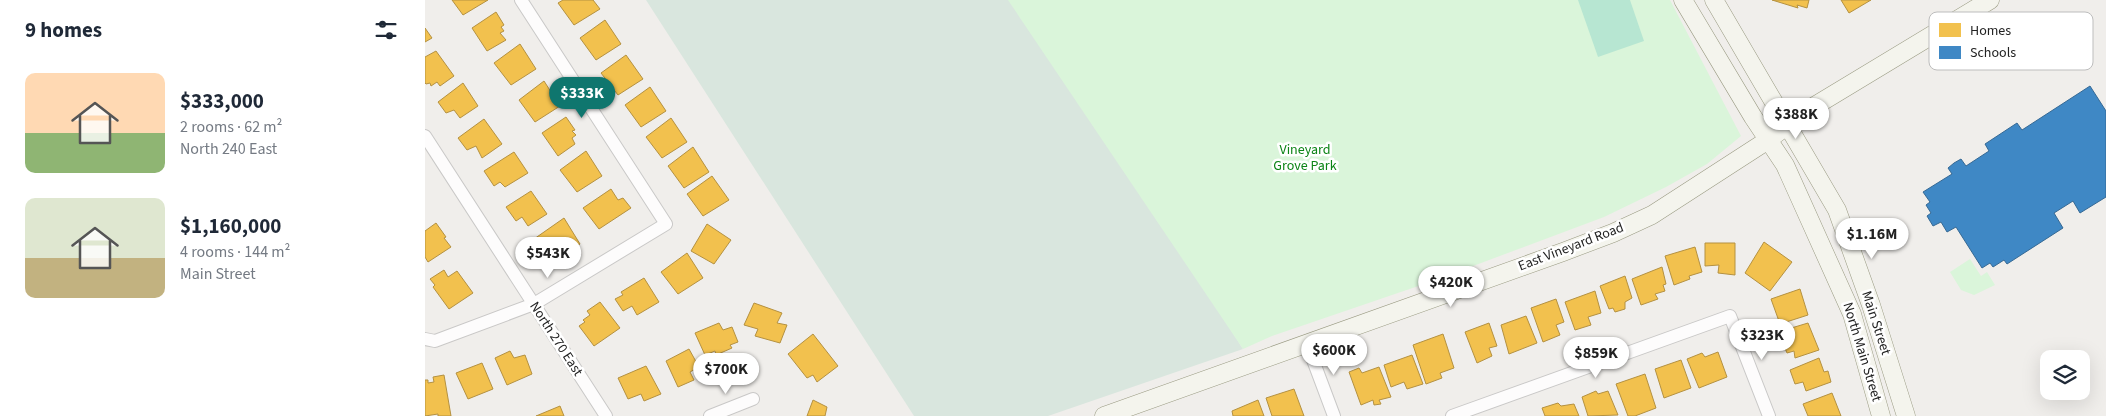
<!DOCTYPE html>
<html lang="en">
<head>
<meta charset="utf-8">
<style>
	body { margin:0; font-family:"Source Sans 3",sans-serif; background:#f2f2f3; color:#1f2937; height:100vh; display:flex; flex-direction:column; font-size:19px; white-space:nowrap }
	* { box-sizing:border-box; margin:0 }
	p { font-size:16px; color:#747a83 }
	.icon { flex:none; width:28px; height:28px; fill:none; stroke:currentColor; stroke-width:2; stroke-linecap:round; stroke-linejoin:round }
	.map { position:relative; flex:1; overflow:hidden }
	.panel { display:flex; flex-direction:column; background:#fff; width:425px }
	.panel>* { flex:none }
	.buttons { position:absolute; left:1615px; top:350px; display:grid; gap:10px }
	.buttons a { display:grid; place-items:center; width:50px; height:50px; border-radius:10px; background:#fff; box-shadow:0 5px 20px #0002; font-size:25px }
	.price { position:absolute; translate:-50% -42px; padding:0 11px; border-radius:18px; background:#fff; color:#222; font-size:16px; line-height:32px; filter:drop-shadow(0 1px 2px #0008) }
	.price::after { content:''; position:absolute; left:50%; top:30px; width:15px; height:11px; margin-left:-8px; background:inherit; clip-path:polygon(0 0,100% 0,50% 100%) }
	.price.on { background:#0f766e; color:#fff }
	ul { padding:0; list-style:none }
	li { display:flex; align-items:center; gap:15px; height:125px; padding:0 25px }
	li span { display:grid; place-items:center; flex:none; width:140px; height:100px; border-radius:10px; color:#555 }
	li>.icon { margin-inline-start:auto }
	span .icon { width:60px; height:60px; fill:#fffc; stroke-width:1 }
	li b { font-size:21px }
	h2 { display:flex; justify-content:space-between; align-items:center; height:60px; padding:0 25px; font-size:21px }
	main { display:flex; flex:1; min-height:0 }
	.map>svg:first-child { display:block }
	.wetland { fill:#d9e6de }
	.park { fill:#daf5da }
	.pitch { fill:#b7e6d2 }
	.homes { fill:#f2c14e; stroke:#b49141 }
	.schools { fill:#3f88c5; stroke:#366994 }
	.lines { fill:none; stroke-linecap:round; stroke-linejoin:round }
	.street-casing { stroke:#c9c8c7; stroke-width:14 }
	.secondary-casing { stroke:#999a82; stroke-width:19 }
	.street { stroke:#fdfcfc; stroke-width:12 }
	.secondary { stroke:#f4f4ed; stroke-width:18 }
	.labels { text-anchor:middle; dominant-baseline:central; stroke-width:5; stroke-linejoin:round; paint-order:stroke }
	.park-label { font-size:14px; fill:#0c8416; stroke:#fff }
	.street-label { font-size:14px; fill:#222; stroke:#fff }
	.key { fill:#fff; stroke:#bdbdbd; stroke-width:1 }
	.key-label { font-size:14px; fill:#222 }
</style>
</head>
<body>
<main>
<section class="panel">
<h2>9 homes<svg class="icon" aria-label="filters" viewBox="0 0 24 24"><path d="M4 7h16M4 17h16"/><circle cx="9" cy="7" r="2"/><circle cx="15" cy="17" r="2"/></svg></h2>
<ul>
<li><span style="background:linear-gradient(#ffd9b3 60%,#8fb573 0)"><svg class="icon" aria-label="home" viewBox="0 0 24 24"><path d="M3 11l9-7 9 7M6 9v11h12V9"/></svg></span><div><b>$333,000</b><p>2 rooms · 62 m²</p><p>North 240 East</p></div></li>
<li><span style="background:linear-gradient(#dfe7d0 60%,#c2b280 0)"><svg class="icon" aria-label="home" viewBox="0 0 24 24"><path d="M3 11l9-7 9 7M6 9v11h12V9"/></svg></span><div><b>$1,160,000</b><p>4 rooms · 144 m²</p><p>Main Street</p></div></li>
</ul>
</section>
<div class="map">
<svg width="1681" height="416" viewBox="0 0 1681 416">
	<rect width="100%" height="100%" fill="#f0eeeb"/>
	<path class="wetland" d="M221,0H597L818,349L623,416H489Z"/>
	<path class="park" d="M583,0H1245L1316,136L1282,164L1241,187L1179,217L1008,281L847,336L818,349Z
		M1545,259L1556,276L1562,272L1570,285L1549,295L1536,290L1525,272Z"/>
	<path class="pitch" d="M1153,0H1205L1219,41L1173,57Z"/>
	<path class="homes" d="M27,0H63L38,15Z
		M138,0H168L175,9L149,25L133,3Z
		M1347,0H1384L1382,8L1372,5L1373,8Z
		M1416,0H1446L1424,13Z
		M71,12L79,25L76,27L79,31L75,33L81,40L62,51L47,28Z
		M180,20L196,44L171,60L155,38Z
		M0,28L7,38L0,42Z
		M95,44L111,69L86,85L69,63Z
		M11,51L29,76L15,86L12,82L6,86L5,83L1,84L0,83V57Z
		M201,55L218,79L193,95L176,73Z
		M119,81L135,106L110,122L94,100Z
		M38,83L53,106L35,118L29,110L21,113L13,102Z
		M225,87L241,111L216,127L200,105Z
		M141,117L150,130L147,131L151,135L147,138L150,144L133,156L117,133Z
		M246,118L262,142L237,158L221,137Z
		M59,119L77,144L57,158L51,146L42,150L33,138Z
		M268,147L284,172L259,188L243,166Z
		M161,151L177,176L152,192L135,170Z
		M89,152L103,173L80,187L75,182L69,186L59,171Z
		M287,176L304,200L278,216L262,194Z
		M186,189L193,200L198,198L206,208L174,229L158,208Z
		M106,191L122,214L103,226L97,217L91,221L81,207Z
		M139,218L155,244L123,266L114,252L118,250L109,239Z
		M11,223L21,237L19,238L26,247L3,262L0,257V231Z
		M282,224L306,240L289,264L266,251Z
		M1339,242L1367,262L1345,291L1320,273Z
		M1280,243H1310V275L1293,273L1294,265L1280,266Z
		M1270,247L1277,272L1264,276L1265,279L1249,285L1240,256Z
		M262,253L278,278L253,294L236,272Z
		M1237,267L1241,284L1238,285L1240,291L1230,294L1233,299L1216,305L1207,279Z
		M19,270L23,277L32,271L48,293L24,309L8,287L10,285L5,279Z
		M1200,276L1207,298L1200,302V309L1190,312L1188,308L1184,309L1175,286Z
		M219,278L234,302L212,315L207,306L198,311L190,299L198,295L196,292Z
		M1375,289L1383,315L1355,324L1346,299Z
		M1170,291L1176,313L1163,317L1166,325L1150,330L1140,302Z
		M1131,299L1139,322L1131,325L1135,335L1118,342L1106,308Z
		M175,302L195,328L169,346L154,326L160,322L158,320L165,315L162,311Z
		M329,303L357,313L352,323L362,325L355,343L330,336L333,329L319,325Z
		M1101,316L1112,343L1084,354L1076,325Z
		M294,323L298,330L307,327L313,342L305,345L307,348L291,355L290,351L280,355L270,333Z
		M1064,323L1072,346L1064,348L1067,356L1052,363L1040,332Z
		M1383,323L1394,350L1370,358L1369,351L1362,353L1353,332Z
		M388,334L413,366L392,382L388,375L382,378L363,354Z
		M1018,334L1029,368L1015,373L1017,378L1001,384L988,345Z
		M264,349L274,367L265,372L269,380L253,387L241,361Z
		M85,351L89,358L100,355L107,374L82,385L70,358Z
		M1293,352L1302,377L1274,388L1262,359L1277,353L1280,357Z
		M987,355L998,384L982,389L979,382L966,387L959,365Z
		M1394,358L1399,372L1403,371L1406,382L1381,391L1378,382L1370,384L1365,370Z
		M1256,360L1266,388L1239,398L1230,369Z
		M57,363L68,389L43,399L31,373Z
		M221,366L236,394L219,401L216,394L203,399L193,378Z
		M954,367L966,397L954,400L956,404L949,405L948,400L936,405L924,372L934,368L937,373Z
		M1220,374L1231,408L1210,416H1203L1191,384Z
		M19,375L26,416H13V414L0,416V380H3V383L9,382L8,377Z
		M869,389L879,416H847L841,398Z
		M1171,391L1173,394L1183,391L1193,415L1163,416L1157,397Z
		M1407,393L1416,416H1383L1378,404Z
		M388,400L402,407L400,416H382Z
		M833,400L839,416H808L807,411Z
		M1133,403L1136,406L1149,404L1154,416H1120L1117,408Z
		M135,406L139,416H111Z"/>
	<path class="schools" d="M1665,86L1681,111V197L1655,213L1648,201L1629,213L1638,228L1582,264L1579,260L1568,267L1565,263L1557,268L1531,227L1522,232L1516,222L1508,226L1502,216L1506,213L1501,205L1505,202L1498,192L1527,174L1523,168L1529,163L1536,159L1541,166L1564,151L1560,144L1592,123L1597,130Z"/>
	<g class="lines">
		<defs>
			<path id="street" d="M0,136L181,416
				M0,339L10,341L109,304L241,224L96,0
				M884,343L888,360L909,416
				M285,416L328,399
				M1027,416L1305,316L1344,416"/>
			<path id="secondary" d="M1258,0L1328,117L1360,165L1427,314L1456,416
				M1289,0L1412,210L1446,305L1481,416
				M679,416L1138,252L1188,233L1227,215L1343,140L1378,113L1565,0"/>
		</defs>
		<use href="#street" class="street-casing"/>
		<use href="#secondary" class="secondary-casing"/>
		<use href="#street" class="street"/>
		<use href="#secondary" class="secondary"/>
	</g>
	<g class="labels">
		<g class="park-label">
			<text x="880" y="150">Vineyard<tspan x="880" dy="16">Grove Park</tspan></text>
		</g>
		<g class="street-label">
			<text transform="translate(1146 247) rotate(-21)">East Vineyard Road</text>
			<text transform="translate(1451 323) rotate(72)">Main Street</text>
			<text transform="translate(131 339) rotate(57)">North 270 East</text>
			<text transform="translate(1437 352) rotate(73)">North Main Street</text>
		</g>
	</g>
	<rect x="1504" y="12" width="164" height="58" rx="8" class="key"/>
	<rect x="1514" y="23" width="22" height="14" fill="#f2c14e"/>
	<rect x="1514" y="46" width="22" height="13" fill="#3f88c5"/>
	<g class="key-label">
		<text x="1545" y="35">Homes</text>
		<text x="1545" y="57">Schools</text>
	</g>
</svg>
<div class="buttons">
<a><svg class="icon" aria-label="layers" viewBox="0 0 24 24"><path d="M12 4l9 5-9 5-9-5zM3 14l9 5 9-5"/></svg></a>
</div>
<b class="price on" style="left:157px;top:119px">$333K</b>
<b class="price" style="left:1371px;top:140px">$388K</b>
<b class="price" style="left:1447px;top:260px">$1.16M</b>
<b class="price" style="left:123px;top:279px">$543K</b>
<b class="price" style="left:1026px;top:308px">$420K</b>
<b class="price" style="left:1337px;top:361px">$323K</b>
<b class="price" style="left:909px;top:376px">$600K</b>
<b class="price" style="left:1171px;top:379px">$859K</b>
<b class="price" style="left:301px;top:395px">$700K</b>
</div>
</main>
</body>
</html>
